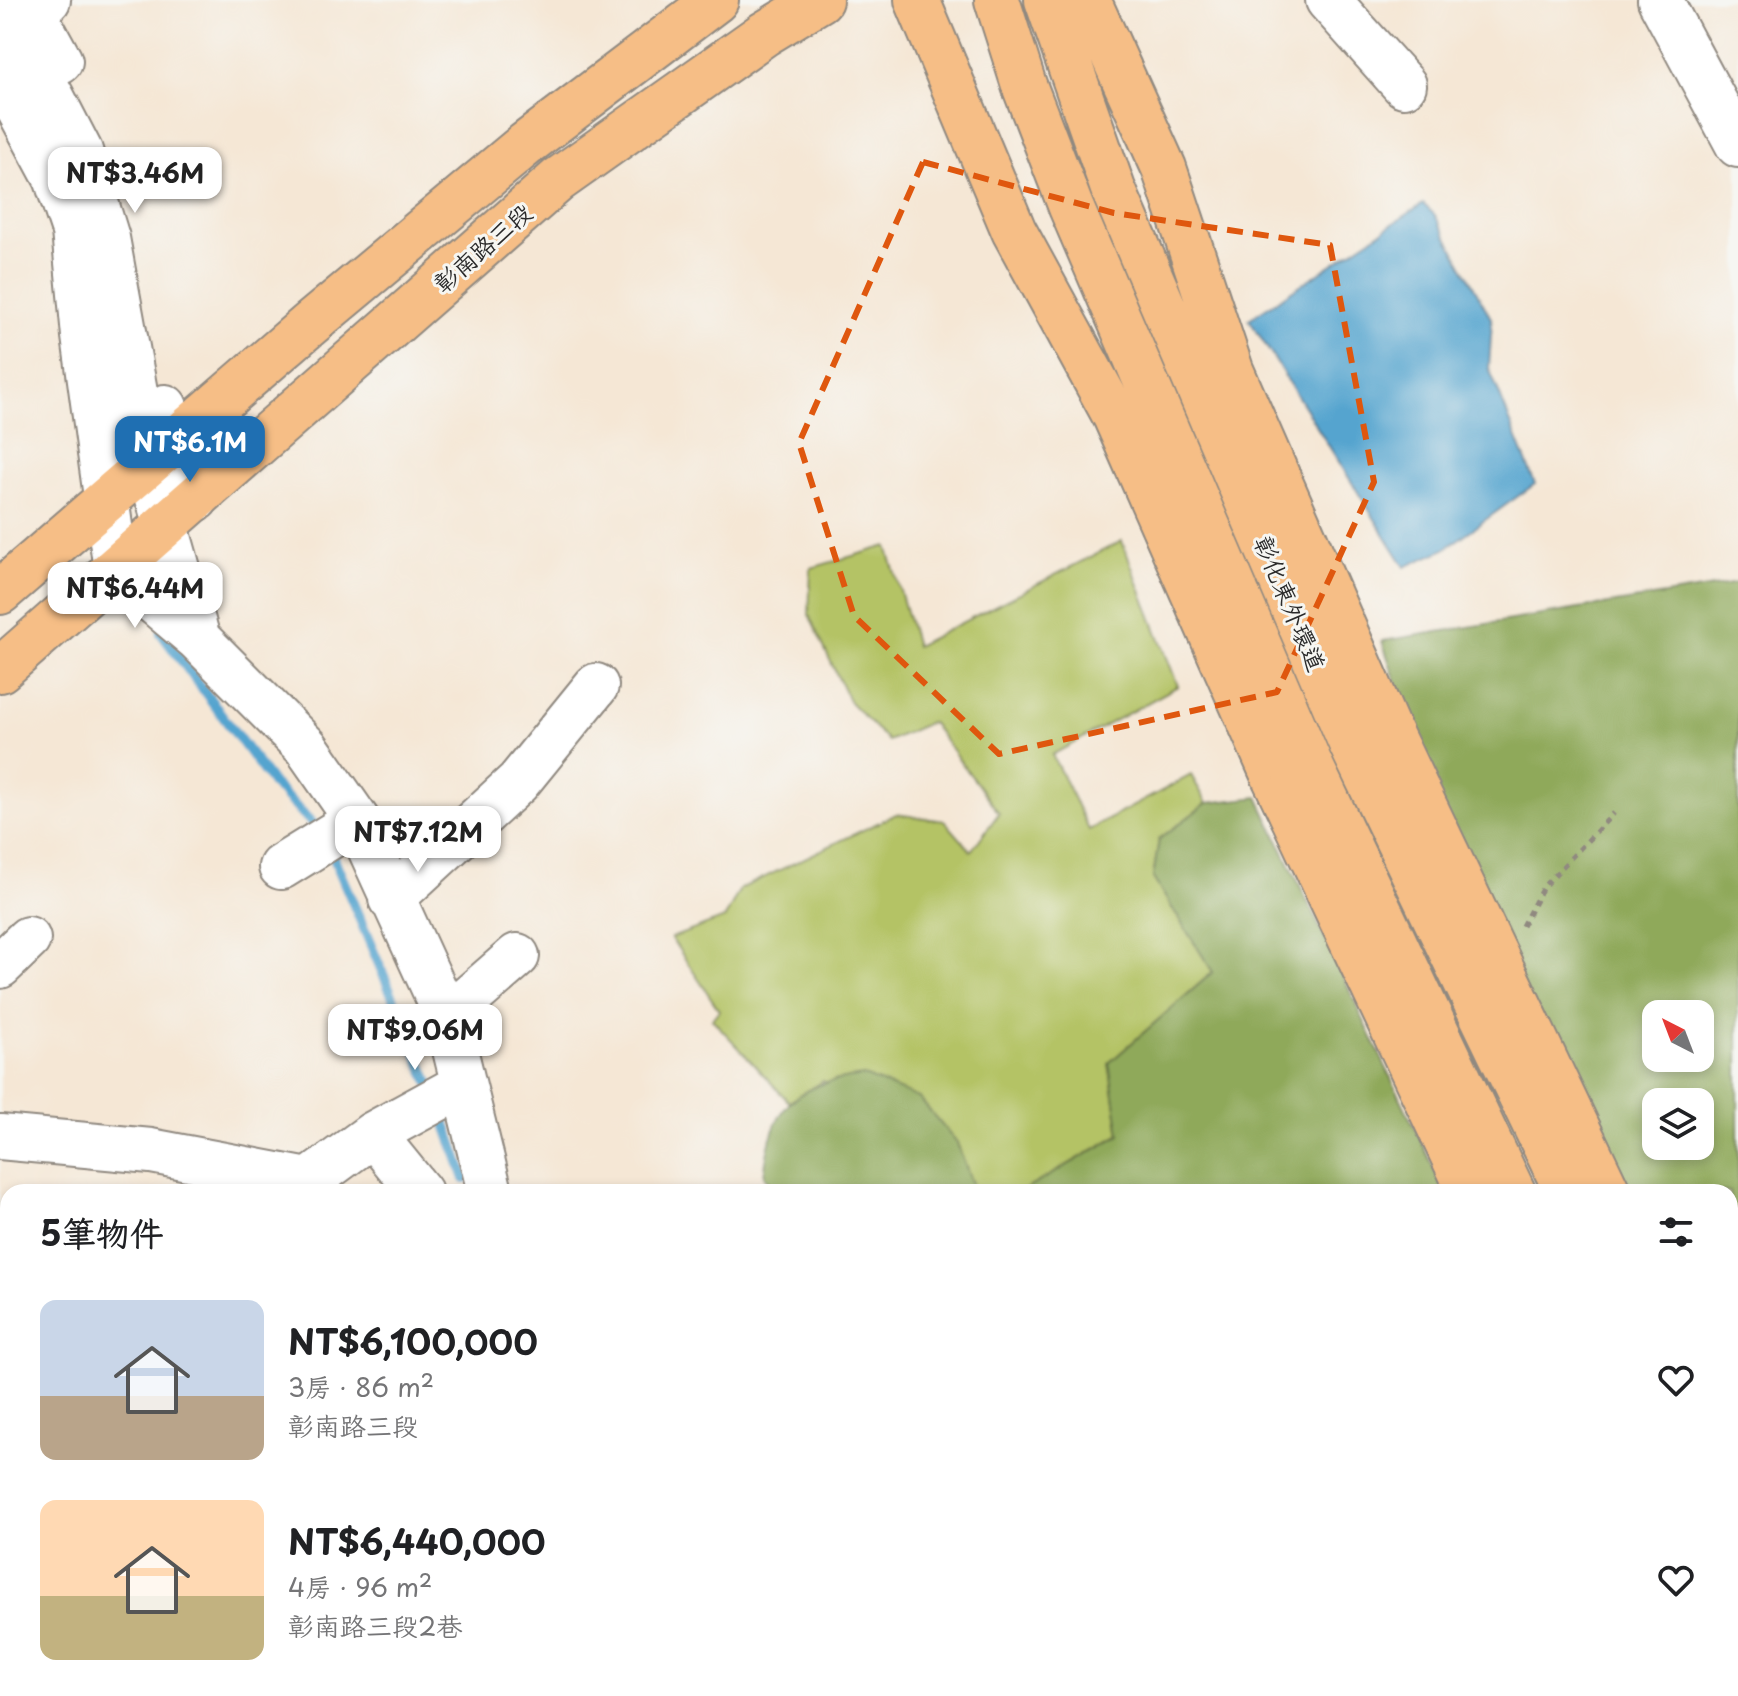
<!DOCTYPE html>
<html lang="zh-TW">
<head>
<meta charset="utf-8">
<style>
	body { margin:0; font-family:"Playpen Sans","LXGW WenKai TC",sans-serif; background:#f2f2f2; color:#202124; height:100vh; display:flex; flex-direction:column; font-size:30px; white-space:nowrap }
	* { box-sizing:border-box; margin:0 }
	p { font-size:26px; color:#757577 }
	.icon { flex:none; width:44px; height:44px; fill:none; stroke:currentColor; stroke-width:2; stroke-linecap:round; stroke-linejoin:round }
	.map { position:relative; flex:1; overflow:hidden }
	.sheet { position:absolute; left:0px; top:1184px; width:1738px; height:512px; display:flex; flex-direction:column; background:#fff; border-radius:24px 24px 0 0; box-shadow:0 4px 12px #0003 }
	.sheet>* { flex:none }
	.needle { width:52px; rotate:318deg }
	.tools { position:absolute; left:1642px; top:1000px; display:grid; gap:16px }
	.tools a { display:grid; place-items:center; width:72px; height:72px; border-radius:16px; background:#fff; box-shadow:0 4px 12px #0003; font-size:40px }
	.price { position:absolute; translate:-50% -68px; padding:0 18px; border-radius:16px; background:#fff; color:#222; font-size:26px; line-height:52px; filter:drop-shadow(0 2px 4px #0008) }
	.price::after { content:''; position:absolute; left:50%; top:48px; width:24px; height:18px; margin-left:-12px; background:inherit; clip-path:polygon(0 0,100% 0,50% 100%) }
	.price.current { background:#1f6fb2; color:#fff }
	ul { padding:0; list-style:none }
	li { display:flex; align-items:center; gap:24px; height:200px; padding:0 40px }
	li span { display:grid; place-items:center; flex:none; width:224px; height:160px; border-radius:16px; color:#555 }
	li>.icon { margin-inline-start:auto }
	span .icon { width:96px; height:96px; fill:#fffc; stroke-width:1 }
	li b { font-size:34px }
	h2 { display:flex; justify-content:space-between; align-items:center; height:96px; padding:0 40px; font-size:34px }
	.map>svg:first-child { display:block }
	.green { fill:#b4c365; stroke:#707748; stroke-width:2 }
	.forest { fill:#8fa95a; stroke:#5d6a42; stroke-width:2; fill-rule:evenodd }
	.water { fill:#55a4cf; stroke:#40687d; stroke-width:2 }
	.lines { fill:none; stroke-linecap:round; stroke-linejoin:round }
	.stream { stroke:#55a4cf; stroke-width:10 }
	.minor-casing { stroke:#908980; stroke-width:48 }
	.major-casing { stroke:#908980; stroke-width:48 }
	.path { stroke:#908980; stroke-width:5; stroke-dasharray:6 6; stroke-linecap:butt }
	.minor { stroke:#fff; stroke-width:44 }
	.major { stroke:#f6be86; stroke-width:44 }
	.marked { fill:none; stroke:#df570e; stroke-width:6; stroke-dasharray:16 10; stroke-linejoin:round }
	.labels { text-anchor:middle; dominant-baseline:central; stroke-width:6; stroke-linejoin:round; paint-order:stroke }
	.street-label { font-size:24px; fill:#2b2b2b; stroke:#f6f6f2 }
</style>
</head>
<body>
<div class="map">
<svg width="1738" height="1696" viewBox="0 0 1738 1696">
	<rect width="100%" height="100%" fill="#f6f6f2"/>
	<filter id="ink" filterUnits="userSpaceOnUse"><feTurbulence type="fractalNoise" baseFrequency=".0125" numOctaves="2"/><feDisplacementMap in="SourceGraphic" scale="16" xChannelSelector="R" yChannelSelector="G"/><feConvolveMatrix kernelMatrix="1 2 1 2 8 2 1 2 1" color-interpolation-filters="sRGB"/></filter>
	<filter id="wash" filterUnits="userSpaceOnUse"><feTurbulence type="fractalNoise" baseFrequency=".006" numOctaves="4" result="noise"/><feDisplacementMap in="SourceGraphic" scale="32" xChannelSelector="R" yChannelSelector="G"/><feGaussianBlur stdDeviation="1.8" result="paint"/><feColorMatrix in="noise" values="0 0 0 0 0 0 0 0 0 0 0 0 0 0 0 0 0 1.4 0 .05"/><feComposite in="paint" operator="in"/></filter>
	<g filter="url(#wash)">
		<rect width="100%" height="100%" fill="#f5e7d5"/>
		<path class="green" d="M1122,541L1178,686L1052,755L1089,830L1191,775L1207,803L1159,839L1153,878L1213,972L1109,1063L1120,1134L1021,1192H975L957,1143L823,1081L789,1102L712,1019L719,1010L671,938L725,918L740,889L896,814L945,821L971,851L999,813L931,722L888,741L849,701L809,615L811,568L887,546L916,646Z"/>
		<path class="forest" d="M1738,583V1434L1730,1420V1192H1614L1469,893L1382,641ZM1656,1014H1700V1058H1656ZM1656,1102H1700V1146H1656Z
			M1258,797L1445,1192H1021L1120,1135L1109,1063L1213,972L1153,878L1159,839L1207,803Z
			M864,1076L919,1098L957,1143L975,1192H777L764,1176C772,1105 793,1084 864,1076Z
			M1128,1688H1248L1239,1696H1127Z
			M1319,1688H1710L1715,1696H1325Z"/>
		<path class="water" d="M1423,204L1435,215L1492,320L1489,368L1535,484L1445,549L1405,567L1249,319Z"/>
		<g class="lines">
			<path class="stream" d="M161,633L273,784L321,832
				M330,849L432,1089
				M440,1107L465,1179"/>
		</g>
	</g>
	<g filter="url(#ink)">
		<g class="lines">
			<defs>
				<path id="minor" d="M48,0L32,10L60,61
					M1328,0L1404,85
					M1660,0L1738,145
					M0,12L36,66L80,151L107,238L148,463L198,639
					M0,74L56,178L74,231L84,336L116,570L198,639L306,747L357,820L447,1017L490,1192
					M165,407L196,499
					M281,867L357,820
					M391,899L518,782L596,686
					M0,966L28,939
					M447,1017L517,956
					M373,1134L463,1085
					M0,1137L151,1151L309,1181L373,1134L420,1192
					M0,1341L8,1350
					M461,1688V1696
					M978,1688L986,1696
					M423,1696V1688"/>
				<path id="major" d="M917,0L1014,231L1115,416L1275,779L1470,1192
					M997,0L1024,85L1071,207L1311,766L1513,1192
					M1047,0L1113,189L1352,746L1567,1192
					M1088,0L1164,168L1231,370L1388,729L1608,1192
					M0,592L310,324L526,144L716,0
					M0,670L558,180L764,34L820,0
					M1730,1441L1738,1457
					M1730,1530L1738,1546
					M1730,1639L1738,1654
					M1707,1688L1711,1696"/>
			</defs>
			<use href="#minor" class="minor-casing"/>
			<use href="#major" class="major-casing"/>
			<path class="path" d="M1522,926L1543,887L1614,813
				M921,1688L922,1696
				M831,1696L832,1688"/>
			<use href="#minor" class="minor"/>
			<use href="#major" class="major"/>
		</g>
	</g>
	<path class="marked" d="M923,162L1114,213L1330,245L1374,482L1277,692L999,754L854,616L799,443Z"/>
	<g class="labels">
		<g class="street-label">
			<text transform="translate(482 247) rotate(-41)">彰南路三段</text>
			<text transform="translate(1291 603) rotate(67)">彰化東外環道</text>
		</g>
	</g>
</svg>
<div class="tools">
<a><svg class="needle" viewBox="-14 -14 28 28"><path d="M0-13l5 13h-10z" fill="#e53935"/><path d="M0 13l5-13h-10z" fill="#757577"/></svg></a>
<a><svg class="icon" aria-label="layers" viewBox="0 0 24 24"><path d="M12 4l9 5-9 5-9-5zM3 14l9 5 9-5"/></svg></a>
</div>
<b class="price" style="left:135px;top:215px">NT$3.46M</b>
<b class="price current" style="left:190px;top:484px">NT$6.1M</b>
<b class="price" style="left:135px;top:630px">NT$6.44M</b>
<b class="price" style="left:418px;top:874px">NT$7.12M</b>
<b class="price" style="left:415px;top:1072px">NT$9.06M</b>
<section class="sheet">
<h2>5筆物件<svg class="icon" aria-label="filters" viewBox="0 0 24 24"><path d="M4 7h16M4 17h16"/><circle cx="9" cy="7" r="2"/><circle cx="15" cy="17" r="2"/></svg></h2>
<ul>
<li><span style="background:linear-gradient(#c9d6e8 60%,#b9a48a 0)"><svg class="icon" aria-label="home" viewBox="0 0 24 24"><path d="M3 11l9-7 9 7M6 9v11h12V9"/></svg></span><div><b>NT$6,100,000</b><p>3房 · 86 m²</p><p>彰南路三段</p></div><svg class="icon" aria-label="heart" viewBox="0 0 24 24"><path d="M12 20l-8-8c-3-5 5-10 8-4 3-6 11-1 8 4z"/></svg></li>
<li><span style="background:linear-gradient(#ffd9b3 60%,#c2b280 0)"><svg class="icon" aria-label="home" viewBox="0 0 24 24"><path d="M3 11l9-7 9 7M6 9v11h12V9"/></svg></span><div><b>NT$6,440,000</b><p>4房 · 96 m²</p><p>彰南路三段2巷</p></div><svg class="icon" aria-label="heart" viewBox="0 0 24 24"><path d="M12 20l-8-8c-3-5 5-10 8-4 3-6 11-1 8 4z"/></svg></li>
</ul>
</section>
</div>
</body>
</html>
